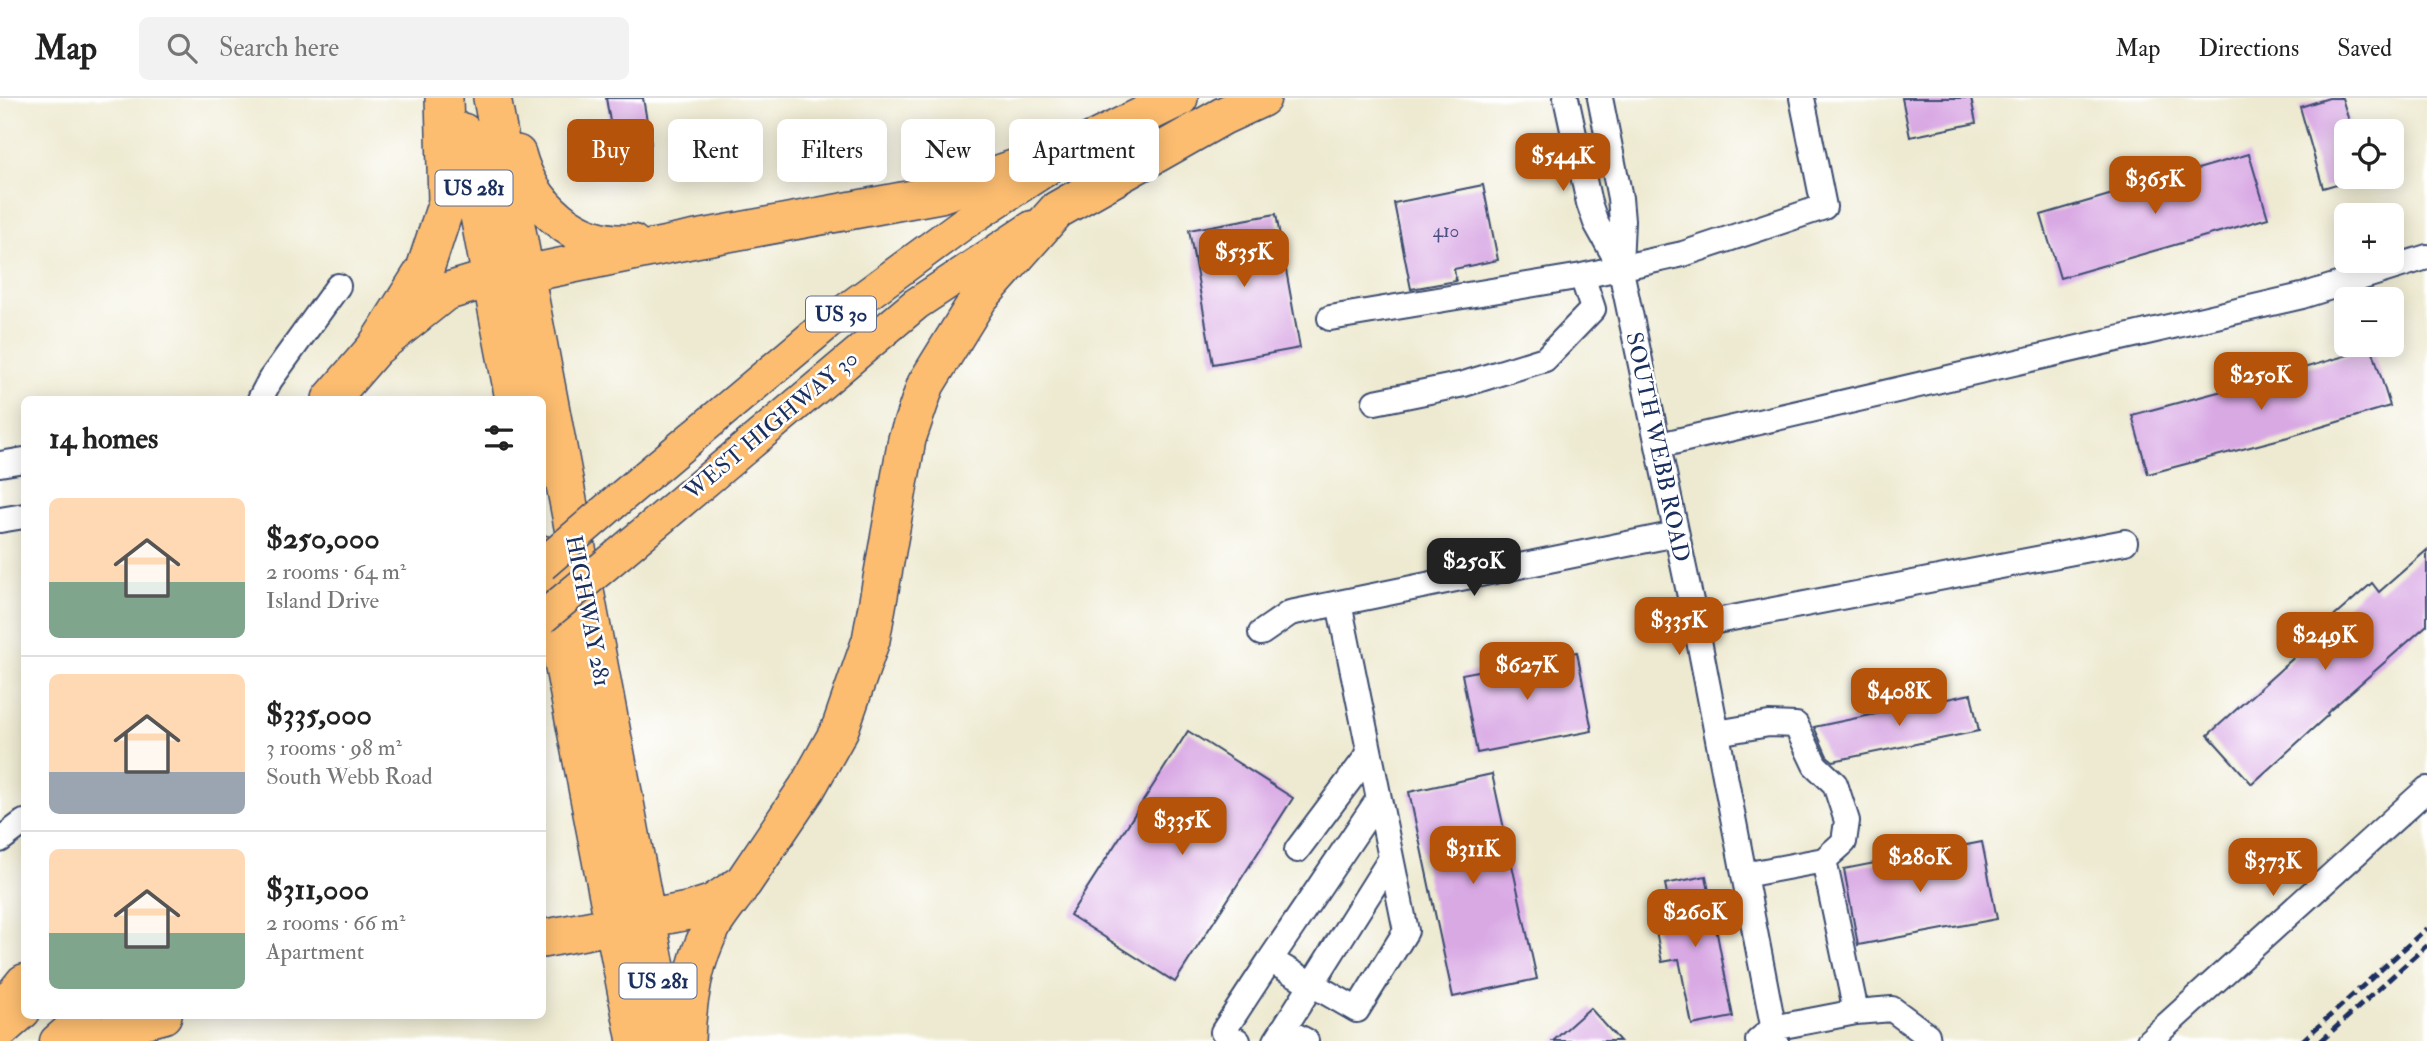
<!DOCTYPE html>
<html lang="en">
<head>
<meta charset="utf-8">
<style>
	body { margin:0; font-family:"IM FELL Double Pica",serif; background:#f2f2f2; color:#222; height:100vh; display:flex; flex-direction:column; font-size:26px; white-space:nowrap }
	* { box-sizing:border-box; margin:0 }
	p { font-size:23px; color:#767676 }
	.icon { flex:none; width:38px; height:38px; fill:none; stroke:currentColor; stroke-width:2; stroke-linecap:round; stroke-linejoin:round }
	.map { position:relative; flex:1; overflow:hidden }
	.drawer { position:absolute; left:21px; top:298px; width:525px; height:623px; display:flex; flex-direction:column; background:#fff; border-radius:10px; box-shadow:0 4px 18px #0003 }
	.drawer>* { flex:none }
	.top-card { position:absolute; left:567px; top:21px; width:665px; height:63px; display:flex; gap:14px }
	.buttons { position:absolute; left:2334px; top:21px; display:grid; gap:14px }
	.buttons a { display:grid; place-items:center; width:70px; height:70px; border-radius:10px; background:#fff; box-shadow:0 4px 18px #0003; font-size:35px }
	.price { position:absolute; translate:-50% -60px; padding:0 16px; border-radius:14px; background:#b45309; color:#fff; font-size:23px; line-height:46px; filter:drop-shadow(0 2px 4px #0008) }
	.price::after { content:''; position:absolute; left:50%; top:42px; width:21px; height:16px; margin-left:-10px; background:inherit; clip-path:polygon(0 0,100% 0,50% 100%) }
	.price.on { background:#222; color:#fff }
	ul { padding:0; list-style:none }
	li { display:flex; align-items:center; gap:21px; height:175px; padding:0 28px }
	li+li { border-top:2px solid #e0e0e0 }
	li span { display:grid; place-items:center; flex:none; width:196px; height:140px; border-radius:10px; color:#555 }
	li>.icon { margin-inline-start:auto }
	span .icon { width:84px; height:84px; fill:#fffc; stroke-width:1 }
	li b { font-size:30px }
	h2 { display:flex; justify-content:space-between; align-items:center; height:84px; padding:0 28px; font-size:30px }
	.pill { padding:0 24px; border-radius:10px; background:#fff; box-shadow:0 4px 18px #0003; font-size:24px; line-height:63px }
	.pill.on { background:#b45309; color:#fff }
	header { display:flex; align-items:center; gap:42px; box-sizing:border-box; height:98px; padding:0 35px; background:#fff; border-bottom:2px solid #e0e0e0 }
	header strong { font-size:33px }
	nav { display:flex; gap:38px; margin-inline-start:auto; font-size:24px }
	.search { width:490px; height:63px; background:#f2f2f2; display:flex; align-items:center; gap:18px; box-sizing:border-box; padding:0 24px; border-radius:10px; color:#767676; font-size:26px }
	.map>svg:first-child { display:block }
	.building { fill:#d9a9e4 }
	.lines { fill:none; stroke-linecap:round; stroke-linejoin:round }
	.minor-casing { stroke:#3b4b6f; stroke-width:28 }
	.major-casing { stroke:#3b4b6f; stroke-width:35 }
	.highway-casing { stroke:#3b4b6f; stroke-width:40 }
	.minor { stroke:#fff; stroke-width:24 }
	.major { stroke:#fcbd6f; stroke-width:32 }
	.highway { stroke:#fcbd6f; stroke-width:37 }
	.rail { stroke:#1b2f5e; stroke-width:5; stroke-dasharray:10 5; stroke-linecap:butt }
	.major-bridge-casing { stroke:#3b4b6f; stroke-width:35; stroke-linecap:butt }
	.major-bridge { stroke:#fcbd6f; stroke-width:32 }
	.labels { text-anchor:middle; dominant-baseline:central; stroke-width:5; stroke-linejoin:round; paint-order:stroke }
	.number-label { font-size:19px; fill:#4a4e80 }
	.shield { fill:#fff; stroke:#5f6d8e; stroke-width:2 }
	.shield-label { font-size:21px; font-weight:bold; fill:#1b2f5e }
	.street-label { font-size:23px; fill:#1b2f5e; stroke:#fff }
</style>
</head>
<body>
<header>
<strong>Map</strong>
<div class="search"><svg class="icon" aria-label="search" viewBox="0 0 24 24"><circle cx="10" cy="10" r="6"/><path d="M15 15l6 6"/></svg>Search here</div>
<nav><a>Map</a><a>Directions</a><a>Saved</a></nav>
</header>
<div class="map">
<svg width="2427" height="943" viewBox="0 0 2427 943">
	<rect width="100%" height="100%" fill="#fff"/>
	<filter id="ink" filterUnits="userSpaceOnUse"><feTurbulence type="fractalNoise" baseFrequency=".0143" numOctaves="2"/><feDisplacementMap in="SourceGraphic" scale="14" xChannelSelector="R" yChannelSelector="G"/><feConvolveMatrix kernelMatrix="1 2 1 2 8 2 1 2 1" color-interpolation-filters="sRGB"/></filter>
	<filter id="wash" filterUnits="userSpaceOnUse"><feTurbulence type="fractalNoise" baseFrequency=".00686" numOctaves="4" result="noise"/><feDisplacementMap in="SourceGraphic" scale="28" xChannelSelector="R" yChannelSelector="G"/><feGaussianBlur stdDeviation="1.57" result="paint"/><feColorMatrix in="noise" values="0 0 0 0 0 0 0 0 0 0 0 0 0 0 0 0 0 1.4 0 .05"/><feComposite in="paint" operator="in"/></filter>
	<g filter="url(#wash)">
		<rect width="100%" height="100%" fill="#eeead1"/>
		<g id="blocks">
			<path class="building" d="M606,0H643L651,46L615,53Z
				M1902,0H1971L1976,25L1910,39Z
				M2329,0H2342L2352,33H2347V83L2323,90L2300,9Z
				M2249,56L2268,120L2060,180L2041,117Z
				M1483,87L1498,162L1454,171L1456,183L1411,191L1394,105Z
				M1276,116L1300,250L1213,266L1189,132Z
				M2372,250L2390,308L2288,339L2148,376L2132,317L2256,284Z
				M2427,452V527L2327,615L2328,617L2252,686L2208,637L2299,555L2296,552L2372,485L2379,494Z
				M1577,554L1592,633L1477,655L1462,576Z
				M1971,596L1979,633L1833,663L1827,658L1814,629Z
				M1188,633L1293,700L1175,884L1070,817Z
				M1492,676L1537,881L1453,899L1409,694Z
				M1982,744L1997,821L1858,847L1844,771Z
				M1706,778L1733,919L1692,927L1679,861L1662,864L1654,823L1672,820L1665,786Z
				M1590,910L1620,943H1553Z"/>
		</g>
	</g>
	<g filter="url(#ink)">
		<use href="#blocks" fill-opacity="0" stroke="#3b4b6f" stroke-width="2"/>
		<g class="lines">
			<defs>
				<path id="minor" d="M1566,0L1589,105L1596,125L1620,168
					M1600,0L1620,100L1622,123L1620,168L1696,527L1776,943
					M1330,220L1582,178L1683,156L1824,109L1802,0
					M260,301L270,282L338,188
					M1375,304L1464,286L1545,261L1593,211L1582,178
					M1660,347L2302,198L2427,159
					M0,366L24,362
					M0,422L24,418
					M1339,505L1406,833L1357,912L1270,862L1378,702
					M1696,527L2125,444
					M1261,535L1290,515L1676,436
					M1717,635L1769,626L1796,627L1815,667L1835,686L1847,723L1844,744L1824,762L1744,777
					M0,742L24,724
					M1297,752L1369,656
					M1824,762L1856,914
					M1283,931L1306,943
					M1238,943L1223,934L1270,862
					M1276,943L1390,762
					M1758,943L1773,930L1856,914L1892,911L1927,937L1928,943
					M2149,943L2427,691"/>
				<path id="major" d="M614,405L827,226L964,125L1056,65
					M619,456L916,206L1032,129
					M0,935L24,914
					M56,943L86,917"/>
				<path id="highway" d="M492,0L670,943
					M463,34L514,301
					M517,56C531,108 576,149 632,145
					M375,250L445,194L492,180L525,176L696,141L940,96L1083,47L1179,0
					M331,301L375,250L425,171L447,104L444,0
					M542,456L636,943
					M542,841L688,813L713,805L743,785L807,690L840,631L871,542L907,341L926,286L979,200L1057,112L1223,18L1262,0
					M0,915L24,885
					M94,943L126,927L163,917
					M686,943C687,905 694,860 713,827C720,815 730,803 738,792"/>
			</defs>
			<use href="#minor" class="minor-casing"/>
			<use href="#major" class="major-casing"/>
			<use href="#highway" class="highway-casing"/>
			<use href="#minor" class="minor"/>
			<use href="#major" class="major"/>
			<use href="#highway" class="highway"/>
			<path class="rail" d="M2302,943L2427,830
				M2321,943L2427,847"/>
			<defs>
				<path id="major-bridge" d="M542,467L614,405
					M542,520L619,456"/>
			</defs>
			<use href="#major-bridge" class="major-bridge-casing"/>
			<use href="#major-bridge" class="major-bridge"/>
		</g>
	</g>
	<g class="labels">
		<g class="number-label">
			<text x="1446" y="133">410</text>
		</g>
		<g class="shield">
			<rect x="435.5" y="72.5" width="77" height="35" rx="5"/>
			<rect x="806" y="198.5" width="70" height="35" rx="5"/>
			<rect x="619.5" y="865.5" width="77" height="35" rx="5"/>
		</g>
		<g class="shield-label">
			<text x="474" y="90">US 281</text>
			<text x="841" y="216">US 30</text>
			<text x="658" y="883">US 281</text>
		</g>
		<g class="street-label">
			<text transform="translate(771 327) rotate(-40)">WEST HIGHWAY 30</text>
			<text transform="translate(1658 349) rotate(78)">SOUTH WEBB ROAD</text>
			<text transform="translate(588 513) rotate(79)">HIGHWAY 281</text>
		</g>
	</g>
</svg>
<div class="buttons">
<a><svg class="icon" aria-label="locate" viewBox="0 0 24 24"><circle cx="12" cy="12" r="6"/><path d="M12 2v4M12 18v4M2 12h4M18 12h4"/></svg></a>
<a>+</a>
<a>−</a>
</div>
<b class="price" style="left:1563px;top:95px">$544K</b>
<b class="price" style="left:2155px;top:118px">$365K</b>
<b class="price" style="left:1244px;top:191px">$535K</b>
<b class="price" style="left:2261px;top:314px">$250K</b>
<b class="price on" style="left:1474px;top:500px">$250K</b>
<b class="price" style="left:1679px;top:559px">$335K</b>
<b class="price" style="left:2325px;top:574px">$249K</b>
<b class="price" style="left:1527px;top:604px">$627K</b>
<b class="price" style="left:1899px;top:630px">$408K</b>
<b class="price" style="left:1182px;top:759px">$335K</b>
<b class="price" style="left:1473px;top:788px">$311K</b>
<b class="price" style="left:1920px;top:796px">$280K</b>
<b class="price" style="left:2273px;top:800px">$373K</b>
<b class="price" style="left:1695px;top:851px">$260K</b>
<div class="top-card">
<a class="pill on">Buy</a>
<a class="pill">Rent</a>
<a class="pill">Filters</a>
<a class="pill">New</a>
<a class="pill">Apartment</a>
</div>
<section class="drawer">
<h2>14 homes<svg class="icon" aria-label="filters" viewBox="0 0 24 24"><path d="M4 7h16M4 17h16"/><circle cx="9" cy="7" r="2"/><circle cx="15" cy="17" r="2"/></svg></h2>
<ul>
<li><span style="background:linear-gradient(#ffd9b3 60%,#7fa58c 0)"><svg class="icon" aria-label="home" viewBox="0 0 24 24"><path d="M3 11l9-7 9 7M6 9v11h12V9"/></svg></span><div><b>$250,000</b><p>2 rooms · 64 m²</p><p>Island Drive</p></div></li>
<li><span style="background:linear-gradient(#ffd9b3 70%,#9aa5b1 0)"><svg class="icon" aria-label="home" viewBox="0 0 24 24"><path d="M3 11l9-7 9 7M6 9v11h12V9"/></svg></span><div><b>$335,000</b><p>3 rooms · 98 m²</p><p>South Webb Road</p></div></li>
<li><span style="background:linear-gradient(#ffd9b3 60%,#7fa58c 0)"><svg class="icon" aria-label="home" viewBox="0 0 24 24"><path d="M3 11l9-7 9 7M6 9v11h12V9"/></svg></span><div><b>$311,000</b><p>2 rooms · 66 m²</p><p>Apartment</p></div></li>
</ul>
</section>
</div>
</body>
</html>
